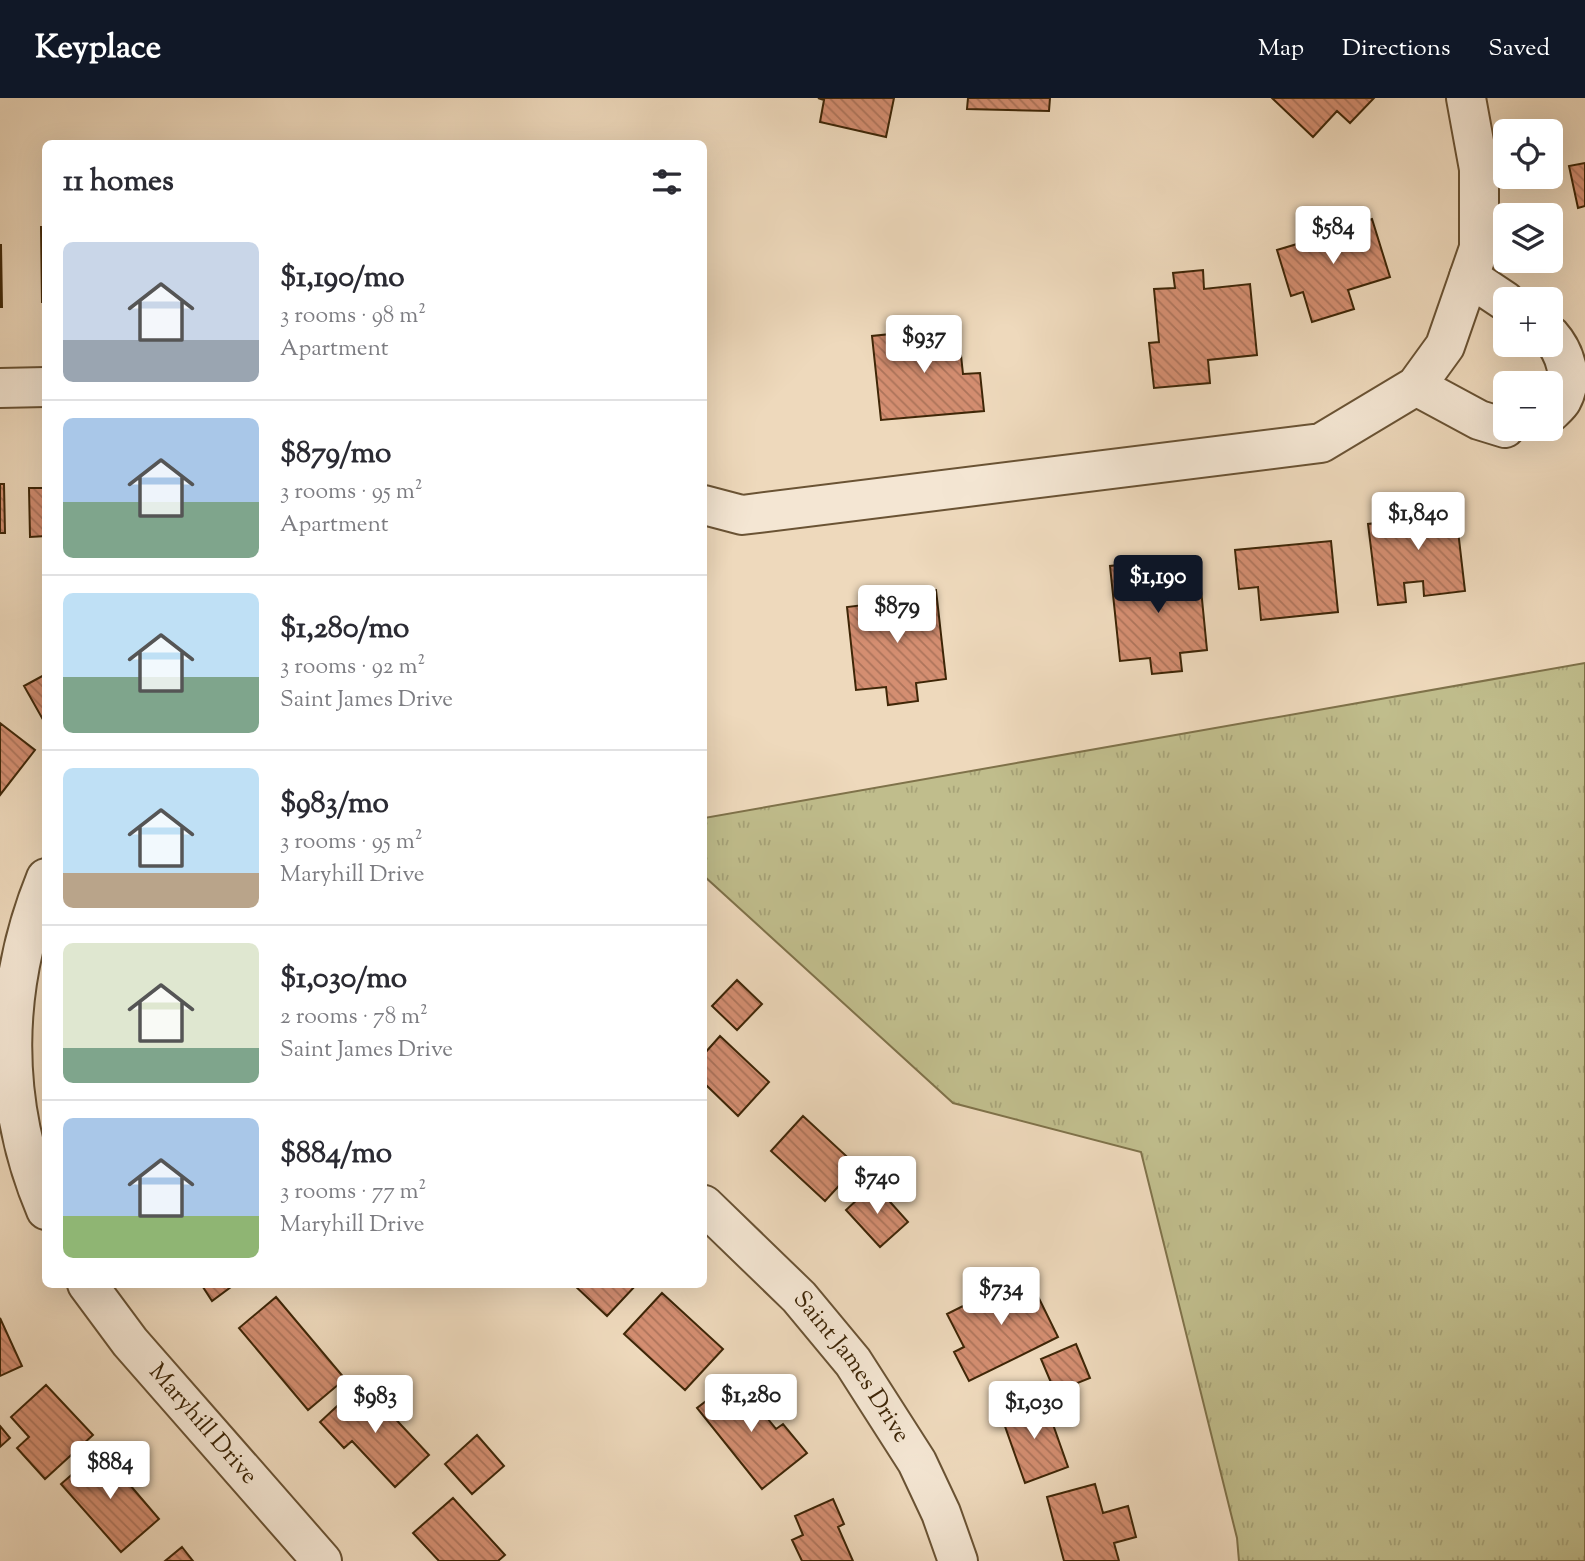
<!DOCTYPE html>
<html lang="en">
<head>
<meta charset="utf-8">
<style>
	body { margin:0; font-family:"Sorts Mill Goudy",serif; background:#f7f7f7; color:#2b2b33; height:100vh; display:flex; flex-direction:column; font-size:26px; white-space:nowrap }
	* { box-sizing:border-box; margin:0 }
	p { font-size:23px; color:#7c7c81 }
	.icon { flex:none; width:38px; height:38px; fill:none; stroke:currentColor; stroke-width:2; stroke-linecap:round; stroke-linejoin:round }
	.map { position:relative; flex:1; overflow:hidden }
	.sheet { position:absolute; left:42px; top:42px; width:665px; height:1148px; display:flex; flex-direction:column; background:#fff; border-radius:10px; box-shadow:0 7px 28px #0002 }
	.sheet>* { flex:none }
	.tools { position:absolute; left:1493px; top:21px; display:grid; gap:14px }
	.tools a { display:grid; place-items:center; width:70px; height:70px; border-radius:10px; background:#fff; box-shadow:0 7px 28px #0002; font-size:35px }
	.price { position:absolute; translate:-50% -60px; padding:0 16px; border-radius:7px; background:#fff; color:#222; font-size:23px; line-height:46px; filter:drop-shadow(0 2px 4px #0008) }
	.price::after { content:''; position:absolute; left:50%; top:42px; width:21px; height:16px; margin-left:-10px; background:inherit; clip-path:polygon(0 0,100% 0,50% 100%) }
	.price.current { background:#111827; color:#fff }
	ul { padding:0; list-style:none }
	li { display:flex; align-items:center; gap:21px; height:175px; padding:0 21px }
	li+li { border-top:2px solid #e1e1e2 }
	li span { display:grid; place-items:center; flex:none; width:196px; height:140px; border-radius:10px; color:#555 }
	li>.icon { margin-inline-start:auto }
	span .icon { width:84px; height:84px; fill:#fffc; stroke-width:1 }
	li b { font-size:30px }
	h2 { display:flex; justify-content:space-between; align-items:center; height:84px; padding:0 21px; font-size:30px }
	header { display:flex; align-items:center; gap:42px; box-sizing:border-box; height:98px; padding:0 35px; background:#111827; color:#fff }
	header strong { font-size:33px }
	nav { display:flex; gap:38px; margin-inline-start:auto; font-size:24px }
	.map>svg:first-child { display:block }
	.park { fill:url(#park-tufts); stroke:#7f724a; stroke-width:2 }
	.building { fill:url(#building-back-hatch); stroke:#3e2607; stroke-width:2 }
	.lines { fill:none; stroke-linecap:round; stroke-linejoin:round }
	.minor-casing { stroke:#6a5334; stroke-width:42 }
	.minor { stroke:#f4e6d3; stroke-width:38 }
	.labels { text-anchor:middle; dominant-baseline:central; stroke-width:5; stroke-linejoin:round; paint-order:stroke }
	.street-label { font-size:24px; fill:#3e2607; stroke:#f4e6d3 }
</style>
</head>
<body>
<header>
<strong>Keyplace</strong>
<nav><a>Map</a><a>Directions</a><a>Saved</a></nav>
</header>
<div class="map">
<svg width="1585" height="1463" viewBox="0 0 1585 1463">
	<defs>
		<pattern id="park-tufts" width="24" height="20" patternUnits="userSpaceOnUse" patternTransform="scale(1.75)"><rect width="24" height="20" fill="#c0bd8c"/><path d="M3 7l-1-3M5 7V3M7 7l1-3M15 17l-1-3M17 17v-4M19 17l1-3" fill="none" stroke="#a6a277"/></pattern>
		<pattern id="building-back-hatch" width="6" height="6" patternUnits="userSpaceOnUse" patternTransform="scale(1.75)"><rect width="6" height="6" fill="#d48e71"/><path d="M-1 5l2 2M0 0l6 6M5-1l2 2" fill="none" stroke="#ad745b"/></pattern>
	</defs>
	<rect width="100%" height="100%" fill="#eed9bc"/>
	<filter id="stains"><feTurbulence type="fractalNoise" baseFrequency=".00286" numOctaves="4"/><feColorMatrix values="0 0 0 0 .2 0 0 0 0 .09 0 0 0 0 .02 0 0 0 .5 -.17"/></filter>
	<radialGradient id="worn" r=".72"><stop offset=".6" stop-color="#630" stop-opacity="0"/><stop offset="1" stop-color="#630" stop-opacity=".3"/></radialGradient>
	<path class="park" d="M1585,565V1463H1239L1237,1440L1141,1054L953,1005L704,778V720Z"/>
	<path class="building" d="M818,0H894L886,39L820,24L824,2Z
		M968,0H1050L1049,13L967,11Z
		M1272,0H1374L1350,25L1337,13L1313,39Z
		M1585,65V108L1578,110L1569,68Z
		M1327,120L1331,134L1372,121L1390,179L1348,192L1354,211L1312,224L1303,194L1291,198L1277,152L1307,143L1302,128Z
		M41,129H46V204H42Z
		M1,147L2,209H0V147Z
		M1203,172L1204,191L1250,186L1257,257L1208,262L1210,285L1154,290L1149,245L1159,244L1154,191L1175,190L1173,175Z
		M958,229L963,276L980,275L984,313L881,322L872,238Z
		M0,386H4L5,435H0Z
		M29,390H46V438L30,439Z
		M1454,398L1465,493L1424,498L1423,483L1404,485L1406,504L1378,507L1368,426L1412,421L1410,403Z
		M1331,443L1338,514L1261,522L1258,489L1239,491L1235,452Z
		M1146,464L1147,476L1199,471L1207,552L1180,555L1182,573L1152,576L1150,560L1120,563L1110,468Z
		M936,492L946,581L916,585L918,603L888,607L886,589L856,592L847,509L896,503L895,496Z
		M46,576V627L24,588Z
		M0,625L35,652L0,697Z
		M737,882L762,906L737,932L712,908Z
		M720,938L769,984L738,1018L704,985V956Z
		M803,1018L857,1068L825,1103L771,1053Z
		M874,1086L908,1124L880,1149L846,1112Z
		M1027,1176L1058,1239L969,1283L954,1254L964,1249L947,1216Z
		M201,1186H235L212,1203Z
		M573,1186H637L607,1218Z
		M662,1195L723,1251L685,1292L624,1236Z
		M276,1199L345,1281L308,1312L239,1230Z
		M0,1220L22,1268L0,1278Z
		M1076,1246L1090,1280L1055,1294L1041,1261Z
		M735,1281L776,1331L783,1326L807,1355L762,1391L697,1310Z
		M362,1285L429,1357L395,1389L352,1343L344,1350L320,1324Z
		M46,1287L93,1337L45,1381L17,1350L29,1339L11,1319Z
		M1044,1301L1068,1369L1025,1385L1001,1317Z
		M0,1328L10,1340L0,1349Z
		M477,1337L504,1368L472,1396L445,1366Z
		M100,1352L159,1421L121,1454L61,1386Z
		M1095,1386L1103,1415L1128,1408L1136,1439L1114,1445L1119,1463H1064L1047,1399Z
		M453,1400L505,1457L498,1463H439L413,1435Z
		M833,1401L844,1426L838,1429L853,1463H802L792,1442L803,1437L795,1418Z
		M182,1449L193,1463H165Z"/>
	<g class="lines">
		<defs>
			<g id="minor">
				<path d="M1469,179L1505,203"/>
				<path d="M1550,237C1565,254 1574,280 1562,302C1560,306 1554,311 1550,315"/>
				<path d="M1416,288L1479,322L1505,330"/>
				<path d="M0,290L46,289"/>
				<path d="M704,407L742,417L1321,345L1416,288L1445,248L1479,150V71L1466,0"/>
				<path d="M46,780C2,888 0,1004 46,1112"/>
				<path id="s1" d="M704,1107L799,1199L853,1264L917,1364L941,1415L958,1463"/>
				<path id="s2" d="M87,1186L130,1244L322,1463"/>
			</g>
		</defs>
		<use href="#minor" class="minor-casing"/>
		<use href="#minor" class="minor"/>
	</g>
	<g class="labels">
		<g class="street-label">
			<text stroke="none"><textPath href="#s1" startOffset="220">Saint James Drive</textPath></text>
			<text stroke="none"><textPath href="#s2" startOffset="182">Maryhill Drive</textPath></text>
		</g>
	</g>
	<rect width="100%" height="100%" filter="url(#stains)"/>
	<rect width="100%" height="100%" fill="url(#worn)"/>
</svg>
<div class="tools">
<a><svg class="icon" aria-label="locate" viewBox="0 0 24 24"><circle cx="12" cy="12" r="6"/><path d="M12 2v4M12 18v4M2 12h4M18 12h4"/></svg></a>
<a><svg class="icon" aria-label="layers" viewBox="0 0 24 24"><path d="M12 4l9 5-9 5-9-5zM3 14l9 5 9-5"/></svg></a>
<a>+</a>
<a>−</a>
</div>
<b class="price" style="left:1333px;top:168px">$584</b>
<b class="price" style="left:924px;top:277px">$937</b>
<b class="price" style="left:1418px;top:454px">$1,840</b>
<b class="price current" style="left:1158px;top:517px">$1,190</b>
<b class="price" style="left:897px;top:547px">$879</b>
<b class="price" style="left:877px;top:1118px">$740</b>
<b class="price" style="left:1001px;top:1229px">$734</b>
<b class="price" style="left:751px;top:1336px">$1,280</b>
<b class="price" style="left:375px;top:1337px">$983</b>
<b class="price" style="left:1034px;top:1343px">$1,030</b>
<b class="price" style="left:110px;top:1403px">$884</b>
<section class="sheet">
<h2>11 homes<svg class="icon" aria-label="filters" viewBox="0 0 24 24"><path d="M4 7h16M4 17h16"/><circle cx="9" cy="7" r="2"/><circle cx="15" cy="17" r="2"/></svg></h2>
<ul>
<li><span style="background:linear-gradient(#c9d6e8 70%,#9aa5b1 0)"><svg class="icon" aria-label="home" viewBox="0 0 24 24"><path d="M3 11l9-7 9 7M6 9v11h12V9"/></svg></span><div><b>$1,190/mo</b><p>3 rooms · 98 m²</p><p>Apartment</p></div></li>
<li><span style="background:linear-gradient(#a9c7e8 60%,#7fa58c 0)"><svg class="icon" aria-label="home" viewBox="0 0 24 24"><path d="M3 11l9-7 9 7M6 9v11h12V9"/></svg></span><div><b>$879/mo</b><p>3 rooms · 95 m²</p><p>Apartment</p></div></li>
<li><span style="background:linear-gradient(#bfe0f5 60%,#7fa58c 0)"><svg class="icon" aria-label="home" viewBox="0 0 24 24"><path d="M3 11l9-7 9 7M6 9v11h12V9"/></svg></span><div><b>$1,280/mo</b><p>3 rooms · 92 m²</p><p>Saint James Drive</p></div></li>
<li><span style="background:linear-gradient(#bfe0f5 75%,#b9a48a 0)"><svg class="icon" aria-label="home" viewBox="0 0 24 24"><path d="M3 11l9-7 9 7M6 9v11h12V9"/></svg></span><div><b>$983/mo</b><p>3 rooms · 95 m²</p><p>Maryhill Drive</p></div></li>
<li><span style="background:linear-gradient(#dfe7d0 75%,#7fa58c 0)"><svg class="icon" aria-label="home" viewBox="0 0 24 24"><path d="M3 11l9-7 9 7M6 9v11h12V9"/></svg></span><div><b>$1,030/mo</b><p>2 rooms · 78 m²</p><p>Saint James Drive</p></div></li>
<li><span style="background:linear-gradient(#a9c7e8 70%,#8fb573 0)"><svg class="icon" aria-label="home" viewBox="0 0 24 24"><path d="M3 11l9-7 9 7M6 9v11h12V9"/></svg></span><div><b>$884/mo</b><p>3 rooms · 77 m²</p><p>Maryhill Drive</p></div></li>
</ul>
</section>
</div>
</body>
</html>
